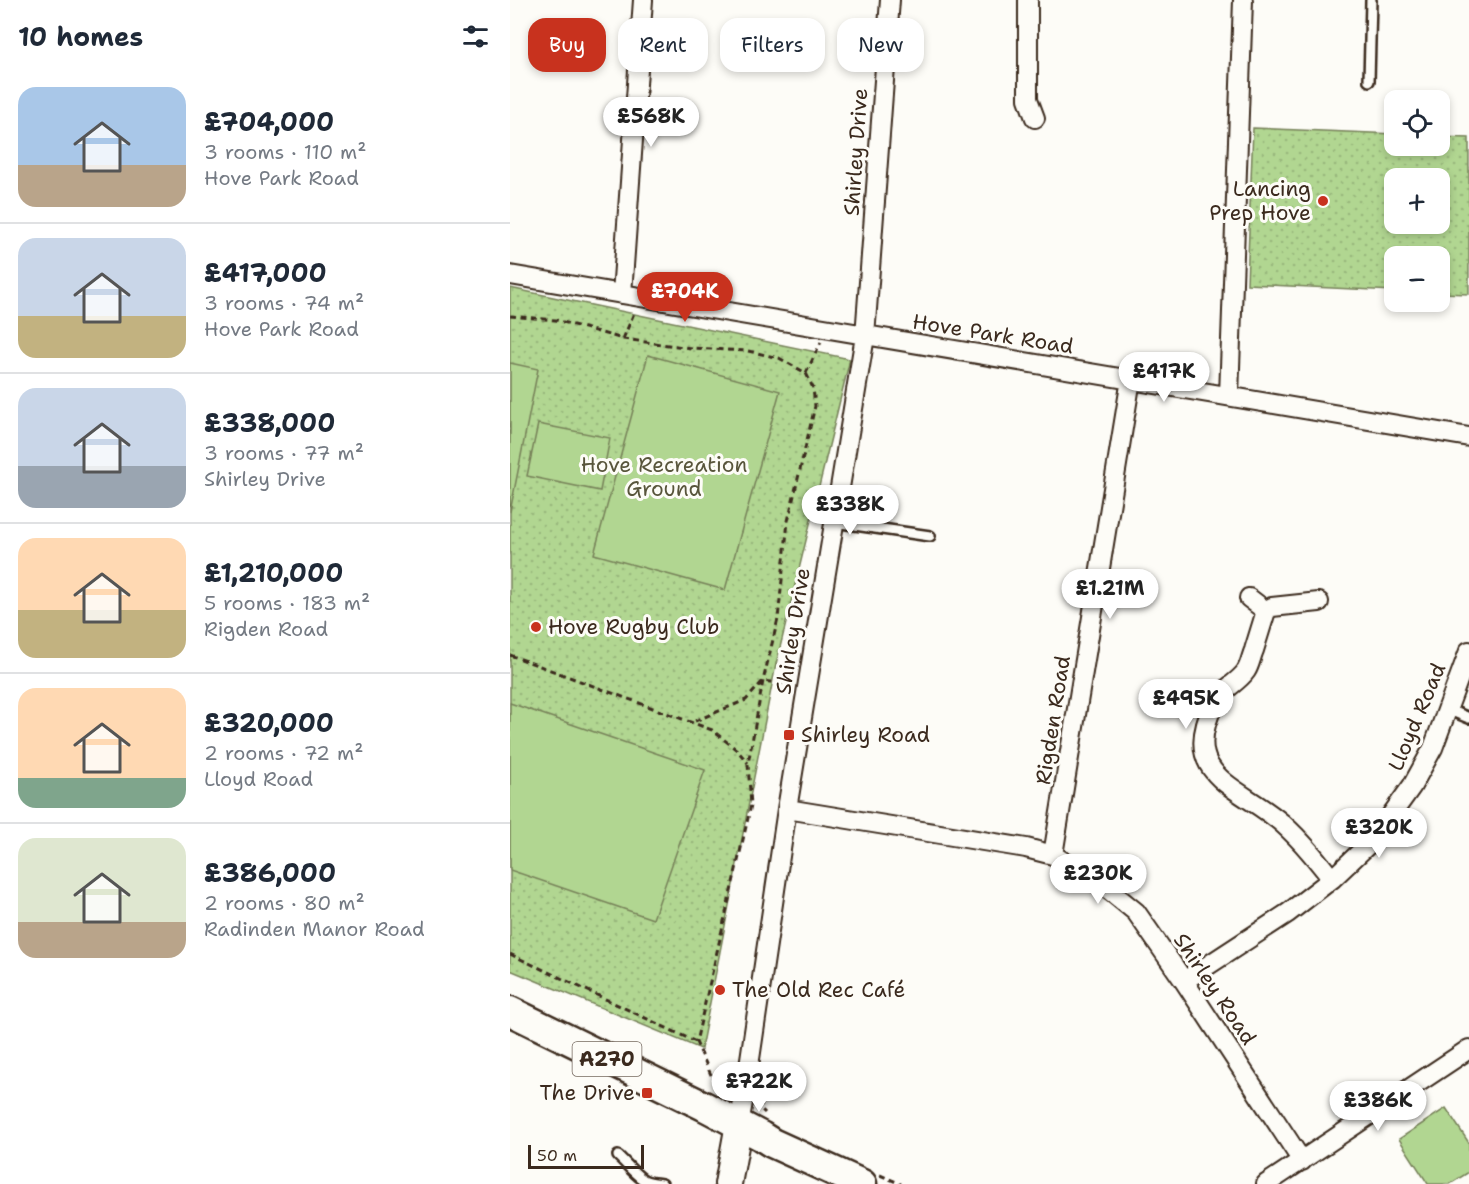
<!DOCTYPE html>
<html lang="en">
<head>
<meta charset="utf-8">
<style>
	body { margin:0; font-family:"Shantell Sans",sans-serif; background:#f6f6f7; color:#1f2937; height:100vh; display:flex; flex-direction:column; font-size:22px; white-space:nowrap }
	* { box-sizing:border-box; margin:0 }
	p { font-size:20px; color:#747a83 }
	.icon { flex:none; width:33px; height:33px; fill:none; stroke:currentColor; stroke-width:2; stroke-linecap:round; stroke-linejoin:round }
	.map { position:relative; flex:1; overflow:hidden }
	.side { display:flex; flex-direction:column; background:#fff; width:510px }
	.side>* { flex:none }
	.top-card { position:absolute; left:18px; top:18px; width:570px; height:54px; display:flex; gap:12px }
	.buttons { position:absolute; left:874px; top:90px; display:grid; gap:12px }
	.buttons a { display:grid; place-items:center; width:66px; height:66px; border-radius:12px; background:#fff; box-shadow:0 3px 9px #0003; font-size:30px }
	.scale { position:absolute; left:18px; bottom:15px; width:116px; box-sizing:border-box; padding-left:6px; border:3px solid #3b2a1e; border-top:0; font-size:16px; line-height:21px; white-space:nowrap; color:#3b2a1e; -webkit-text-stroke:4px #fdfcf7; paint-order:stroke }
	.price { position:absolute; translate:-50% -51px; padding:0 14px; border-radius:21px; background:#fff; color:#222; font-size:20px; line-height:39px; filter:drop-shadow(0 2px 3px #0008) }
	.price::after { content:''; position:absolute; left:50%; top:36px; width:18px; height:14px; margin-left:-9px; background:inherit; clip-path:polygon(0 0,100% 0,50% 100%) }
	.price.on { background:#c8321e; color:#fff }
	ul { padding:0; list-style:none }
	li { display:flex; align-items:center; gap:18px; height:150px; padding:0 18px }
	li+li { border-top:2px solid #e0e1e3 }
	li span { display:grid; place-items:center; flex:none; width:168px; height:120px; border-radius:18px; color:#555 }
	li>.icon { margin-inline-start:auto }
	span .icon { width:72px; height:72px; fill:#fffc; stroke-width:1 }
	li b { font-size:26px }
	h2 { display:flex; justify-content:space-between; align-items:center; height:72px; padding:0 18px; font-size:26px }
	.chip { padding:0 21px; border-radius:18px; background:#fff; box-shadow:0 3px 9px #0003; font-size:21px; line-height:54px }
	.chip.on { background:#c8321e; color:#fff }
	main { display:flex; flex:1; min-height:0 }
	.map>svg:first-child { display:block }
	.park { fill:url(#park-dots); stroke:#768058; stroke-width:1.5; fill-rule:evenodd }
	.garden { fill:#b1d691; stroke:#768058; stroke-width:1.5 }
	.lines { fill:none; stroke-linecap:round; stroke-linejoin:round }
	.lane-casing { stroke:#3b2a1e; stroke-width:14 }
	.street-casing { stroke:#3b2a1e; stroke-width:22 }
	.secondary-casing { stroke:#3b2a1e; stroke-width:30 }
	.primary-casing { stroke:#3b2a1e; stroke-width:33 }
	.path { stroke:#3b2a1e; stroke-width:3; stroke-dasharray:6 4.5; stroke-linecap:butt }
	.lane { stroke:#fdfcf7; stroke-width:9 }
	.street { stroke:#fdfcf7; stroke-width:18 }
	.secondary { stroke:#fdfcf7; stroke-width:26 }
	.primary { stroke:#fdfcf7; stroke-width:28 }
	.poi-dot { fill:#c8321e; stroke:#fdfcf7; stroke-width:2 }
	.labels { text-anchor:middle; dominant-baseline:central; stroke-width:6; stroke-linejoin:round; paint-order:stroke }
	.shield { fill:#fdfcf7; stroke:#75695f; stroke-width:1.5 }
	.shield-label { font-size:20px; font-weight:bold; fill:#3b2a1e }
	.street-label { font-size:21px; fill:#3b2a1e; stroke:#fdfcf7 }
	.poi-label { font-size:21px; fill:#3b2a1e; stroke:#fdfcf7; text-anchor:start }
	.park-label { font-size:21px; fill:#58553b; stroke:#fdfcf7 }
</style>
</head>
<body>
<main>
<section class="side">
<h2>10 homes<svg class="icon" aria-label="filters" viewBox="0 0 24 24"><path d="M4 7h16M4 17h16"/><circle cx="9" cy="7" r="2"/><circle cx="15" cy="17" r="2"/></svg></h2>
<ul>
<li><span style="background:linear-gradient(#a9c7e8 65%,#b9a48a 0)"><svg class="icon" aria-label="home" viewBox="0 0 24 24"><path d="M3 11l9-7 9 7M6 9v11h12V9"/></svg></span><div><b>£704,000</b><p>3 rooms · 110 m²</p><p>Hove Park Road</p></div></li>
<li><span style="background:linear-gradient(#c9d6e8 65%,#c2b280 0)"><svg class="icon" aria-label="home" viewBox="0 0 24 24"><path d="M3 11l9-7 9 7M6 9v11h12V9"/></svg></span><div><b>£417,000</b><p>3 rooms · 74 m²</p><p>Hove Park Road</p></div></li>
<li><span style="background:linear-gradient(#c9d6e8 65%,#9aa5b1 0)"><svg class="icon" aria-label="home" viewBox="0 0 24 24"><path d="M3 11l9-7 9 7M6 9v11h12V9"/></svg></span><div><b>£338,000</b><p>3 rooms · 77 m²</p><p>Shirley Drive</p></div></li>
<li><span style="background:linear-gradient(#ffd9b3 60%,#c2b280 0)"><svg class="icon" aria-label="home" viewBox="0 0 24 24"><path d="M3 11l9-7 9 7M6 9v11h12V9"/></svg></span><div><b>£1,210,000</b><p>5 rooms · 183 m²</p><p>Rigden Road</p></div></li>
<li><span style="background:linear-gradient(#ffd9b3 75%,#7fa58c 0)"><svg class="icon" aria-label="home" viewBox="0 0 24 24"><path d="M3 11l9-7 9 7M6 9v11h12V9"/></svg></span><div><b>£320,000</b><p>2 rooms · 72 m²</p><p>Lloyd Road</p></div></li>
<li><span style="background:linear-gradient(#dfe7d0 70%,#b9a48a 0)"><svg class="icon" aria-label="home" viewBox="0 0 24 24"><path d="M3 11l9-7 9 7M6 9v11h12V9"/></svg></span><div><b>£386,000</b><p>2 rooms · 80 m²</p><p>Radinden Manor Road</p></div></li>
</ul>
</section>
<div class="map">
<svg width="959" height="1184" viewBox="0 0 959 1184">
	<defs>
		<pattern id="park-dots" width="8" height="8" patternUnits="userSpaceOnUse" patternTransform="scale(1.5)"><rect width="8" height="8" fill="#b1d691"/><path d="M2 2h.1M6 6h.1" fill="none" stroke="#99b87d" stroke-width="1.8" stroke-linecap="round"/></pattern>
	</defs>
	<rect width="100%" height="100%" fill="#fdfcf7"/>
	<filter id="ink" filterUnits="userSpaceOnUse"><feTurbulence type="fractalNoise" baseFrequency=".0167" numOctaves="2"/><feDisplacementMap in="SourceGraphic" scale="12" xChannelSelector="R" yChannelSelector="G"/><feConvolveMatrix kernelMatrix="1 2 1 2 8 2 1 2 1" color-interpolation-filters="sRGB"/></filter>
	<g filter="url(#ink)">
		<path class="park" d="M743,128L885,134V146H930V137L959,138V294L930,293V256H885V291L737,284ZM885,178H930V224H885Z
			M0,288L340,359L266,664L191,1049L0,970Z"/>
		<path class="garden" d="M138,355L270,391L215,590L84,554Z
			M0,363L28,369L0,512Z
			M28,424L100,438L90,491L17,476Z
			M0,703L195,770L143,919L0,870Z
			M936,1108L959,1143V1172L940,1184H918L889,1139Z"/>
		<g class="lines">
			<defs>
				<path id="lane" d="M859,81L861,0
					M324,522L420,536
					M937,709L959,718
					M108,1156C115,1162 128,1178 136,1181C141,1183 147,1183 152,1184"/>
				<path id="street" d="M518,0V99L525,118
					M0,275L959,437
					M112,294L133,0
					M719,396L733,0
					M739,598L756,611
					M809,602L762,607L756,611C752,624 748,637 744,650C741,657 740,665 736,671C727,684 711,689 704,704C668,777 730,786 773,824C792,841 807,860 822,879
					M277,809L516,848L543,855L599,890L626,912L674,981L792,1161
					M543,855L621,379
					M674,981L778,913L822,879L864,839L902,786L923,748L959,651
					M229,1124L236,1086L277,809L355,336L380,0
					M756,1184L959,1049"/>
				<path id="secondary" d="M218,1184L229,1124"/>
				<path id="primary" d="M0,1011L194,1106L251,1136L262,1143L352,1184"/>
			</defs>
			<use href="#lane" class="lane-casing"/>
			<use href="#street" class="street-casing"/>
			<use href="#secondary" class="secondary-casing"/>
			<use href="#primary" class="primary-casing"/>
			<path class="path" d="M0,316L46,320L113,339L181,348L238,351L269,358L296,373L303,388L305,406L278,521L268,619L253,681L238,764L241,805L186,1042L207,1088
				M113,339L124,313L123,310
				M296,373L311,342
				M0,655L202,730L227,750L238,763
				M185,721L236,700L253,681L282,685
				M0,954L186,1042
				M208,1087L220,1079
				M251,1100L252,1110L255,1113
				M370,1175L391,1184"/>
			<use href="#lane" class="lane"/>
			<use href="#street" class="street"/>
			<use href="#secondary" class="secondary"/>
			<use href="#primary" class="primary"/>
		</g>
	</g>
	<g class="poi-dot">
		<circle cx="813" cy="201" r="6"/>
		<circle cx="26" cy="627" r="6"/>
		<rect x="273" y="729" width="12" height="12" rx="3"/>
		<circle cx="210" cy="990" r="6"/>
		<rect x="131" y="1087" width="12" height="12" rx="3"/>
	</g>
	<g class="labels">
		<rect class="shield" x="62.5" y="1042" width="69" height="34" rx="4.5"/>
		<g class="shield-label">
			<text x="97" y="1059">A270</text>
		</g>
		<g class="street-label">
			<text transform="translate(346 152) rotate(-86)">Shirley Drive</text>
			<text transform="translate(483 334) rotate(9)">Hove Park Road</text>
			<text transform="translate(283 631) rotate(-81)">Shirley Drive</text>
			<text transform="translate(907 717) rotate(-67)">Lloyd Road</text>
			<text transform="translate(543 720) rotate(-81)">Rigden Road</text>
			<text transform="translate(705 989) rotate(56)">Shirley Road</text>
		</g>
		<g class="poi-label">
			<text x="801" y="189" text-anchor="end">Lancing<tspan x="801" dy="24">Prep Hove</tspan></text>
			<text x="38" y="627">Hove Rugby Club</text>
			<text x="291" y="735">Shirley Road</text>
			<text x="222" y="990">The Old Rec Café</text>
			<text x="125" y="1093" text-anchor="end">The Drive</text>
		</g>
		<g class="park-label">
			<text x="154" y="465">Hove Recreation<tspan x="154" dy="24">Ground</tspan></text>
		</g>
	</g>
</svg>
<div class="buttons">
<a><svg class="icon" aria-label="locate" viewBox="0 0 24 24"><circle cx="12" cy="12" r="6"/><path d="M12 2v4M12 18v4M2 12h4M18 12h4"/></svg></a>
<a>+</a>
<a>−</a>
</div>
<div class="scale">50 m</div>
<b class="price" style="left:141px;top:148px">£568K</b>
<b class="price on" style="left:175px;top:323px">£704K</b>
<b class="price" style="left:654px;top:403px">£417K</b>
<b class="price" style="left:340px;top:536px">£338K</b>
<b class="price" style="left:600px;top:620px">£1.21M</b>
<b class="price" style="left:676px;top:730px">£495K</b>
<b class="price" style="left:869px;top:859px">£320K</b>
<b class="price" style="left:588px;top:905px">£230K</b>
<b class="price" style="left:249px;top:1113px">£722K</b>
<b class="price" style="left:868px;top:1132px">£386K</b>
<div class="top-card">
<a class="chip on">Buy</a>
<a class="chip">Rent</a>
<a class="chip">Filters</a>
<a class="chip">New</a>
</div>
</div>
</main>
</body>
</html>
